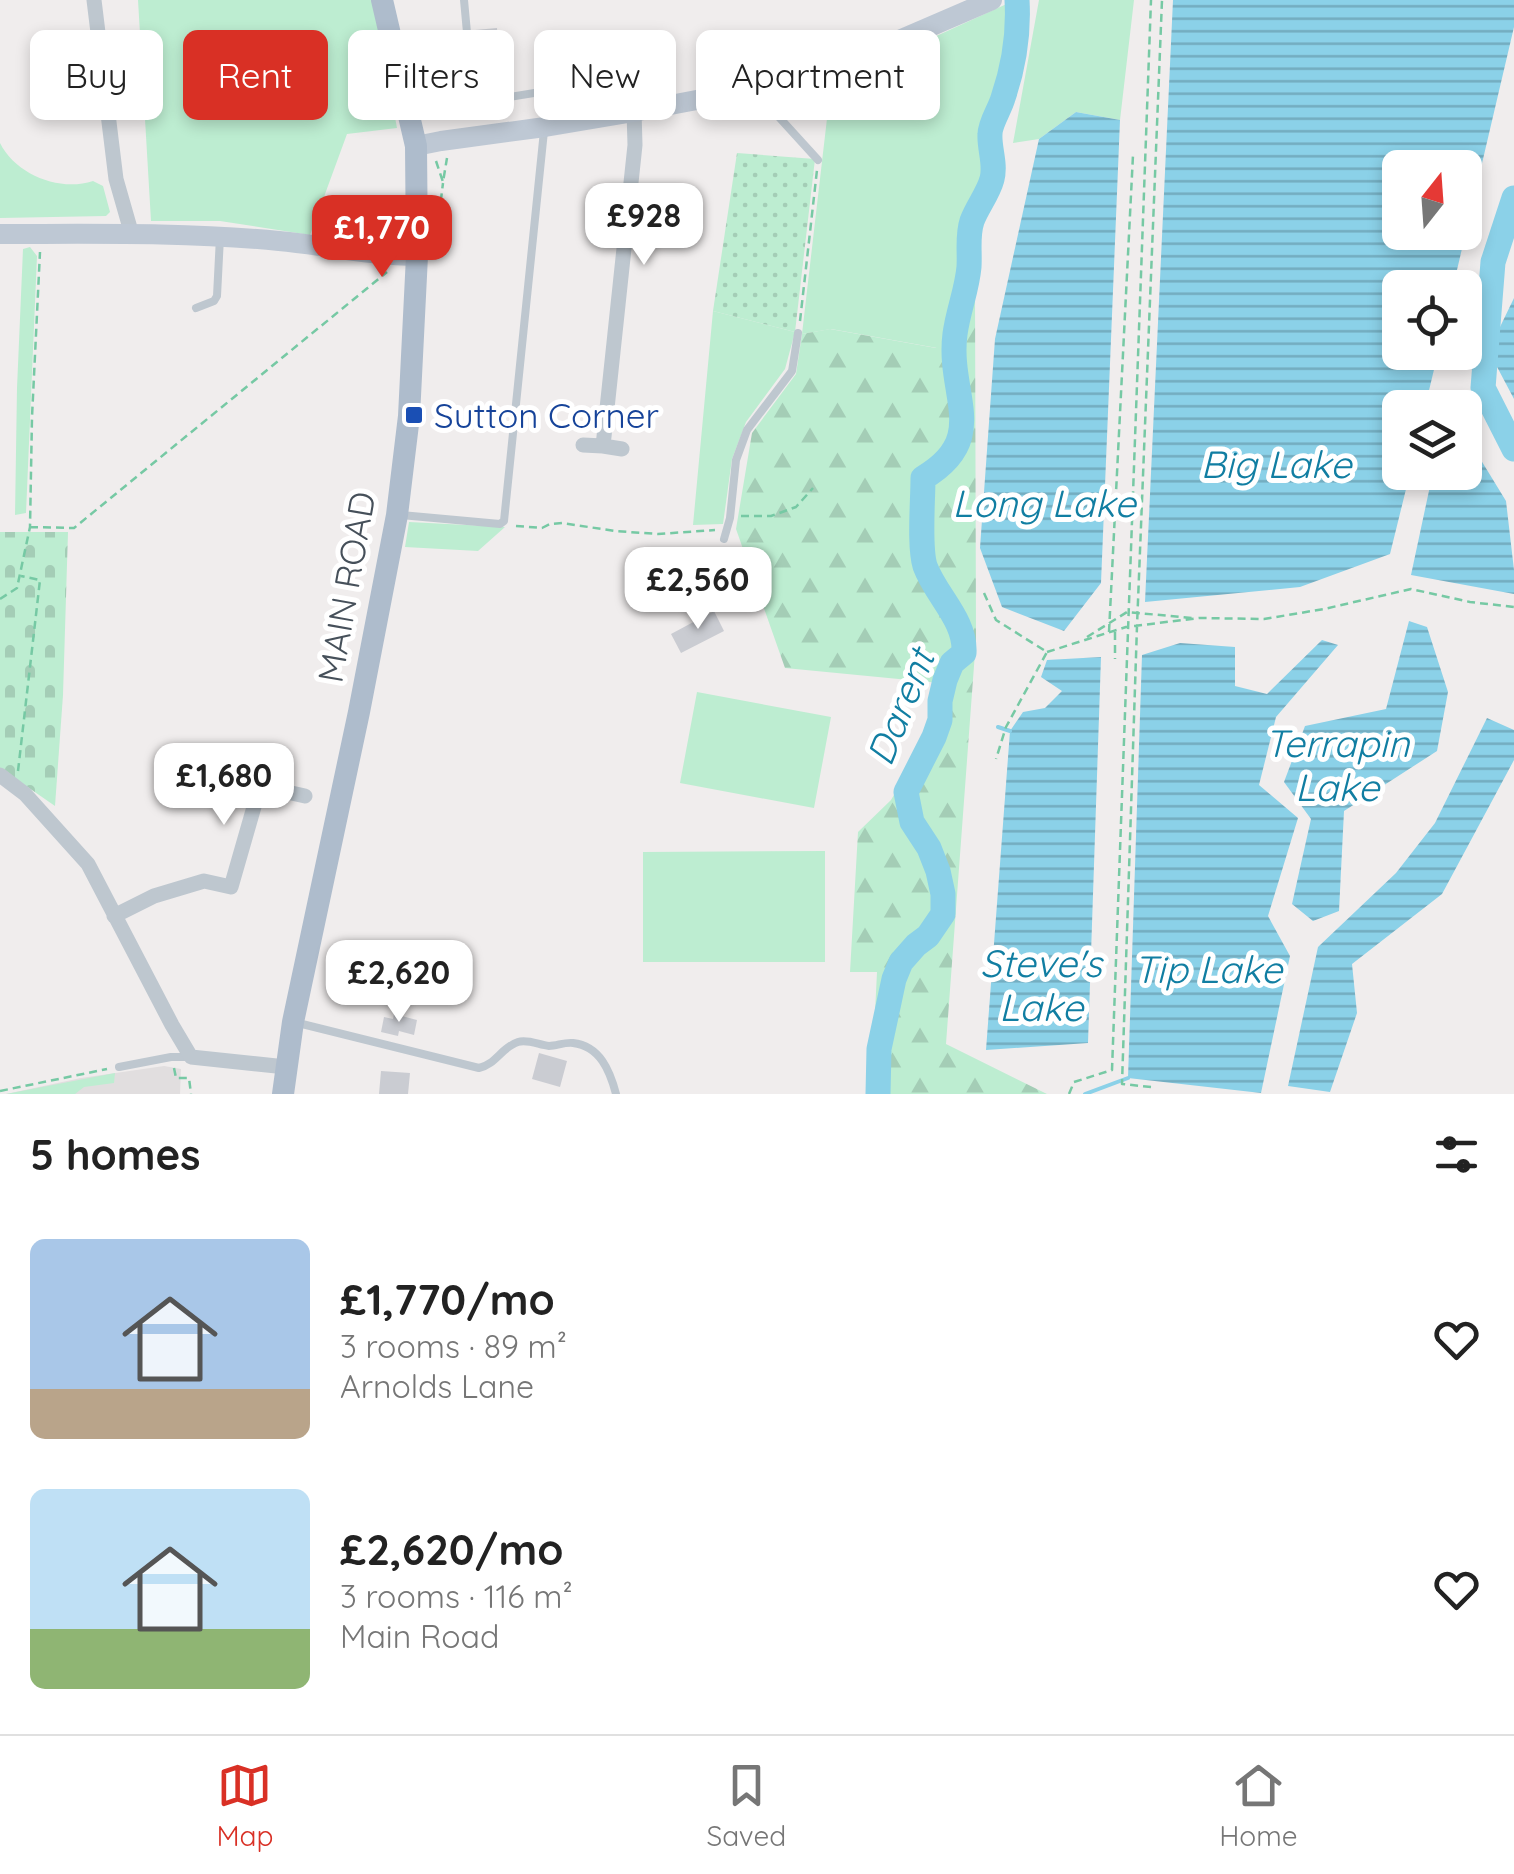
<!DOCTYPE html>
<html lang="en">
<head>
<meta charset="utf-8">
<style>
	body { margin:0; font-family:Quicksand,sans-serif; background:#f6f6f6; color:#222; height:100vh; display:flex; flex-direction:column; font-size:38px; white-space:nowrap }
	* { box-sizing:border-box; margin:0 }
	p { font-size:32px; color:#767676 }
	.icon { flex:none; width:55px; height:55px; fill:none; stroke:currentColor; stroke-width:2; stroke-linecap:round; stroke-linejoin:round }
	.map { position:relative; height:1094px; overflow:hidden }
	.details { display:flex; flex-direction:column; background:#fff; flex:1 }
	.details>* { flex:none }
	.guide { position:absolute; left:30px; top:30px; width:1000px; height:90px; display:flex; gap:20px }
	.needle { width:65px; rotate:17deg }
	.buttons { position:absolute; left:1382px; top:150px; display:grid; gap:20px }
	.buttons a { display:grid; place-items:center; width:100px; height:100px; border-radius:15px; background:#fff; box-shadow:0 5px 15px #0003; font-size:50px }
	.price { position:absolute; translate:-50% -85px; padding:0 22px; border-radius:20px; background:#fff; color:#222; font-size:32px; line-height:65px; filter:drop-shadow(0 2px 5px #0008) }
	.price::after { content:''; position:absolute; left:50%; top:60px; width:30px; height:22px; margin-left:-15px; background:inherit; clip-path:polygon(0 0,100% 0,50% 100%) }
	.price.active { background:#d93025; color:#fff }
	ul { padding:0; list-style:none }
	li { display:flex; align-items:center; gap:30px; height:250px; padding:0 30px }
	li span { display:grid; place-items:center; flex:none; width:280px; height:200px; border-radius:15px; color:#555 }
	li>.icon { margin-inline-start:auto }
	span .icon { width:120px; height:120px; fill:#fffc; stroke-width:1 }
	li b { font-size:42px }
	h2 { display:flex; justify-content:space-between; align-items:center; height:120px; padding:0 30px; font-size:42px }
	.pill { padding:0 35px; border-radius:15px; background:#fff; box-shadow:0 5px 15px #0003; font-size:35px; line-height:90px }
	.pill.active { background:#d93025; color:#fff }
	.tabs { display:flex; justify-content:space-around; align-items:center; height:140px; border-top:2px solid #e0e0e0; background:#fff; font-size:28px; color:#767676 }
	.tabs a { display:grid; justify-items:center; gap:5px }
	.tabs .active { color:#d93025 }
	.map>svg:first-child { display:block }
	.education { fill:#e1dedf }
	.grass { fill:#bdedd1 }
	.forest { fill:url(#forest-firs) }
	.cemetery { fill:url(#cemetery-stones) }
	.garden { fill:url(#garden-dots) }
	.water { fill:url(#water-rules); fill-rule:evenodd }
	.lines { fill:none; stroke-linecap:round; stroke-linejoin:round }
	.stream { stroke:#8bd1e8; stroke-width:4 }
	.river { stroke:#8bd1e8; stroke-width:25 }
	.building { fill:#caccd2 }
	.path { stroke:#76c9a4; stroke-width:2.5; stroke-dasharray:8 5; stroke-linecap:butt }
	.lane { stroke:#bec7cf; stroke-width:8 }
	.street { stroke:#bec7cf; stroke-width:15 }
	.secondary { stroke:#bec8d4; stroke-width:20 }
	.primary { stroke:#aebccc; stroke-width:22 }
	.transit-dot { fill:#1a4fb4; stroke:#fff; stroke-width:4 }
	.labels { text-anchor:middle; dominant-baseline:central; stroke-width:10; stroke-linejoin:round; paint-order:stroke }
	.transit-label { font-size:35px; fill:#164399; stroke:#fff; text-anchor:start }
	.street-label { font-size:35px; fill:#46505a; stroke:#fff }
	.water-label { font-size:38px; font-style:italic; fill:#117ea2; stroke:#fff }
</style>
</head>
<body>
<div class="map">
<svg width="1514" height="1094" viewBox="0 0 1514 1094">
	<defs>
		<pattern id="forest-firs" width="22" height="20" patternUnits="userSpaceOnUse" patternTransform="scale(2.5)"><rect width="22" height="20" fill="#bdedd1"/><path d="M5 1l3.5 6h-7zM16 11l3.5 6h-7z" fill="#a4cdb6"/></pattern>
		<pattern id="cemetery-stones" width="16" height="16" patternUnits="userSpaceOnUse" patternTransform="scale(2.5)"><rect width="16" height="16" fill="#bdedd1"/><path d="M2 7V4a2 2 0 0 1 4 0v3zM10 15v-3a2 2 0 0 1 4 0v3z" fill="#a4cdb6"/></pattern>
		<pattern id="garden-dots" width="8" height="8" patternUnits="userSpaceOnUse" patternTransform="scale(2.5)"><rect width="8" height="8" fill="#bdedd1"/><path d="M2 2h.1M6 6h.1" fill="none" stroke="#a4cdb6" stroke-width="1.8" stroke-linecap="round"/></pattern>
		<pattern id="water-rules" width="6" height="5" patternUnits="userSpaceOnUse" patternTransform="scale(2.5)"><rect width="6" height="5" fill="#8bd1e8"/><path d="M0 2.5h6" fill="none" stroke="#73acbf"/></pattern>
	</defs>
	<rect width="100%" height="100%" fill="#f0eded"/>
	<path class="education" d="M164,1066L181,1069L180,1094H6L81,1078Z"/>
	<path class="grass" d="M138,0H373L397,128L347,134L310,235L220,221H151Z
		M1039,0H1134L1120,120L1076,112L1039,139L1013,143Z
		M1011,2L1009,64L985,131L987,178L965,234L957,316L937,348L831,329L802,334L831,84Z
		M0,143C16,175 60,192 93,181L103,186L110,212L106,216L0,218Z
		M30,247L37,256L26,513L15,515L17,388L23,249Z
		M713,311L795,332L785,369L746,422L732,459L723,524L693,525Z
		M409,522L505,527L478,551L405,547Z
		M697,692L831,717L814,808L680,783Z
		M825,851V962H643V852Z
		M115,1073L114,1083L84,1087L75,1094H6Z"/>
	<path class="forest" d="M975,289L976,639L946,1044L1047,1094H871L877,972H850L858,832L891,800L931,732L940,683L785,668L736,529L752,433L796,374L802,334L830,329L936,348Z"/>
	<path class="cemetery" d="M0,532H68L63,695L55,806L0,768Z"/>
	<path class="garden" d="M737,153L815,159L795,332L713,311Z"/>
	<path class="water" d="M1173,0H1514V27L1453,287L1400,288V352L1438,353L1425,407L1400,408V472L1410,473L1390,554L1300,587L1145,602ZM1400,168H1465V232H1400Z
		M1076,112L1120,120L1101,583L1064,631L1002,607L980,548L995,339L1039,139Z
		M1514,298V399L1495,363L1500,327Z
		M1465,434L1506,501L1514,570V594L1411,575L1430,486L1438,473L1465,472Z
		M1409,621L1427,627L1448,692L1437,751L1344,811L1339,911L1313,921L1292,904L1311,819L1284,782L1305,726L1386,709Z
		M1322,640L1338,645L1276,717L1259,785L1298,818L1268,916L1290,956L1261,1093L1128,1078L1142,655L1180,643L1235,647V686L1267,694Z
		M1101,657L1088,1043L986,1050L1010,731L1023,712L1045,708L1062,691L1041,677L1047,660Z
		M1487,718L1514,730V760L1442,894L1352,964L1357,1013L1330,1092L1288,1086L1318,947L1396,873L1435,823Z"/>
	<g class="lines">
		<path class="stream" d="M998,727L1010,731
			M1085,1094L1128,1078"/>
		<path class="river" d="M1514,198L1493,262L1483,388L1514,449
			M878,1094L879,1049L894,979L901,962L916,945L928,936L943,914V894L938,871L929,848L912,822L906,792L934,737L940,720V701L945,680L952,663L964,653C966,620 936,596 925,566C919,546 923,501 923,478C991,438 947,395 955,334C958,311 967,290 969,267C970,251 967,236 972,221C977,207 988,194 992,179C996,164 989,148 990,134C990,123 1000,109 1003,98C1014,66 1019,34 1017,0"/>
	</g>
	<path class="building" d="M497,28L498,48H502L503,64L499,65L500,76L479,78L475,30Z
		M471,100H479L486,103L487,118L473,119Z
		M714,611L724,631L681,653L671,634Z
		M394,1014L417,1020L414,1035L399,1031L398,1036L381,1032L384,1017L393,1019Z
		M539,1053L567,1061L560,1087L532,1079Z
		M381,1071L410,1073L408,1094H379Z"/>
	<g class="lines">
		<path class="path" d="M436,161L443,182L447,158
			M436,240L443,183
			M800,321L817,170
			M741,516H771L796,507L813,488
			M516,526L542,528L550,524L562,523L615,531L658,534L715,530
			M30,527L74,528L387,272
			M717,566L722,548
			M984,593L996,620L1047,652L1006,727L996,759
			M0,599L17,588L30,527L32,417L40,252
			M1109,632L1133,155
			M1115,632V659
			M1087,637L1127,612L1192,618
			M1047,652L1126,627L1199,618L1264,619L1324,609L1411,589L1470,602L1514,607
			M18,771L40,580L21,576
			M174,1068L176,1078H189L191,1094
			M1151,1087L1122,1084L1137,626L1162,0
			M0,1091L107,1069
			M1069,1094L1074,1082L1112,1070L1151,0"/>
		<path class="lane" d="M464,0L472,87L486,95L503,98L614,80L622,82L628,111
			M761,91L767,104L818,160
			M196,308L214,301L217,296L220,237
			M401,515L500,524L504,521L544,131
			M724,539L730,518L736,460L747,430L792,371L798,333
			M298,1023L479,1068C495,1065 502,1047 518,1042C528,1039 539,1045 549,1046C557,1046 564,1042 573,1043C600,1046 610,1071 616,1094
			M119,1067L171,1057H191"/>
		<path class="street" d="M94,0L116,179L132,235
			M583,445L603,446
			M622,449L603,446L635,145L634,111
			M0,775L25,794L88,864L172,1025L191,1057L286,1067
			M114,916L154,896L204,881L231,887L260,786L305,796"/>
		<path class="secondary" d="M416,146L441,141L545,127L628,113L781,84L846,63L992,0
			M0,234C93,234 186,232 279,241C325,245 370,256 417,256"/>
		<path class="primary" d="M283,1094L293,1022L359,712L397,515L409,416L417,256L416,146L382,0"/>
	</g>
	<rect class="transit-dot" x="404" y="405" width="20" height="20" rx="5"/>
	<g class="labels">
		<g class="transit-label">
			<text x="434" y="415">Sutton Corner</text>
		</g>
		<g class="street-label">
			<text transform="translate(346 587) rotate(-80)">MAIN ROAD</text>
		</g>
		<g class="water-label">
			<text x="1276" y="464">Big Lake</text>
			<text x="1044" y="503">Long Lake</text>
			<text transform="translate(900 707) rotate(-68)">Darent</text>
			<text x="1337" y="743">Terrapin<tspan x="1337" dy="44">Lake</tspan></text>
			<text x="1041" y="963">Steve's<tspan x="1041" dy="44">Lake</tspan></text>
			<text x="1208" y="969">Tip Lake</text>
		</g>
	</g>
</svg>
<div class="buttons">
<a><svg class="needle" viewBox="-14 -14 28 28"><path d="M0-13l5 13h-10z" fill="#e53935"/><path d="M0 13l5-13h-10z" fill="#767676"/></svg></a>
<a><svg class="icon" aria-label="locate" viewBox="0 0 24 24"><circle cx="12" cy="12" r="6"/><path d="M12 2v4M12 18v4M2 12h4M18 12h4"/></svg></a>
<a><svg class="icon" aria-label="layers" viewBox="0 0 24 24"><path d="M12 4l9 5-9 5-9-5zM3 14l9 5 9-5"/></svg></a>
</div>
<b class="price" style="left:644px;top:268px">£928</b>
<b class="price active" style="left:382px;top:280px">£1,770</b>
<b class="price" style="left:698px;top:632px">£2,560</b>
<b class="price" style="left:224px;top:828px">£1,680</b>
<b class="price" style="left:399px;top:1025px">£2,620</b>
<div class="guide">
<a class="pill">Buy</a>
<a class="pill active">Rent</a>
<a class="pill">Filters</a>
<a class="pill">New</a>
<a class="pill">Apartment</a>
</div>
</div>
<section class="details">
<h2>5 homes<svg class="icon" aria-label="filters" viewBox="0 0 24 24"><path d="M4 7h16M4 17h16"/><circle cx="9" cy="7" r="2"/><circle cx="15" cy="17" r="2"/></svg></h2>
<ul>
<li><span style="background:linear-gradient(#a9c7e8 75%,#b9a48a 0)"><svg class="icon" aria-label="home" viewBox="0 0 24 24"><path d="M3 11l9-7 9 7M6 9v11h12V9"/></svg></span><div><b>£1,770/mo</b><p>3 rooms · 89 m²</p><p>Arnolds Lane</p></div><svg class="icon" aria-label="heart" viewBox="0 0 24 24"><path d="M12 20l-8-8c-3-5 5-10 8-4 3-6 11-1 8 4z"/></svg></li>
<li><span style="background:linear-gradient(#bfe0f5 70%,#8fb573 0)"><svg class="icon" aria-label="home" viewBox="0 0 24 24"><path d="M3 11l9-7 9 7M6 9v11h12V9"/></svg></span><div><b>£2,620/mo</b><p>3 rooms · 116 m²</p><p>Main Road</p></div><svg class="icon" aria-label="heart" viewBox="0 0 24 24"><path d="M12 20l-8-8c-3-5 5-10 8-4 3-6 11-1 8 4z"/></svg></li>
</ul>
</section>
<nav class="tabs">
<a class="active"><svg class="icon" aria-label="map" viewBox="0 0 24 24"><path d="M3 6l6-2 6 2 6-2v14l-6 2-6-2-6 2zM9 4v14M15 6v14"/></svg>Map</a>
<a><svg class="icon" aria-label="saved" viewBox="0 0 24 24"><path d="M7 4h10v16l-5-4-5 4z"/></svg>Saved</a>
<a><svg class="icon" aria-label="home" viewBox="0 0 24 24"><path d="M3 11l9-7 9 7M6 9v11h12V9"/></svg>Home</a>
</nav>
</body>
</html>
